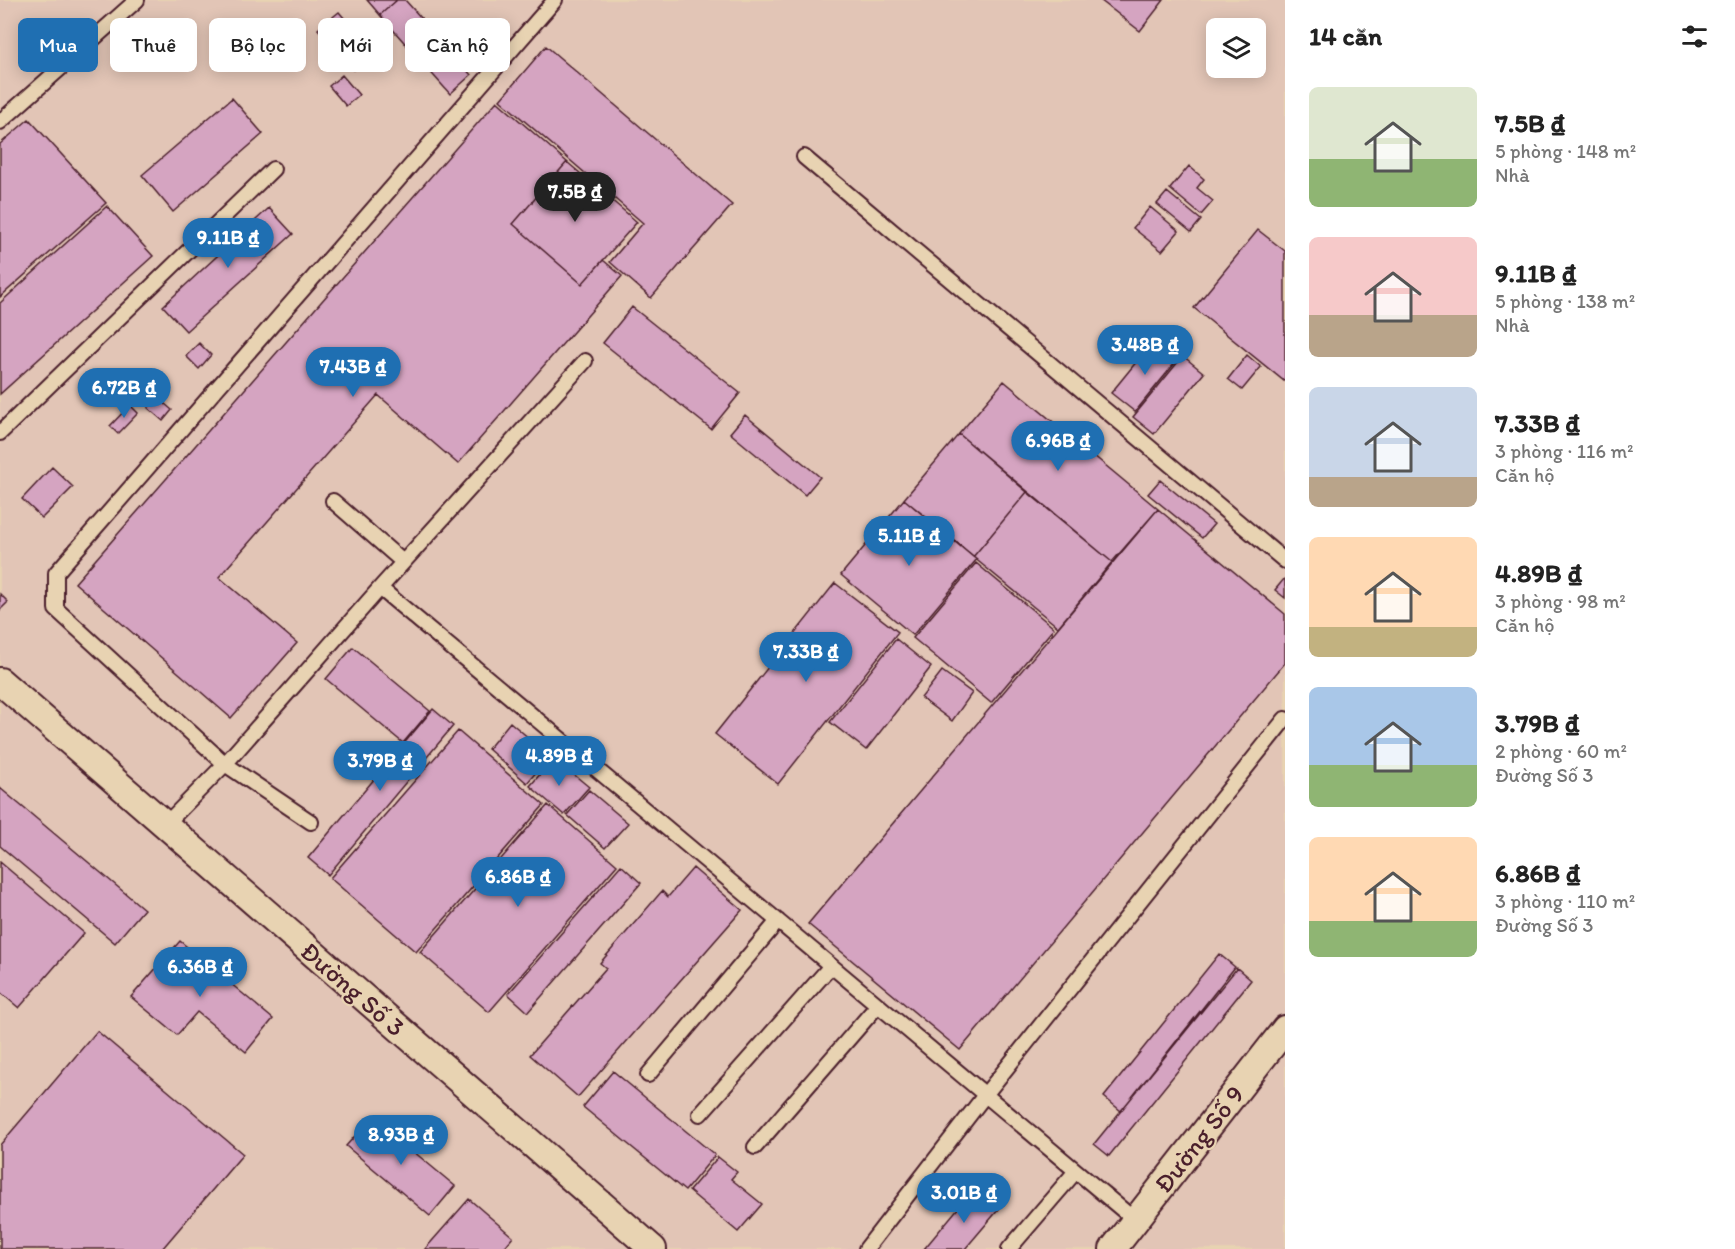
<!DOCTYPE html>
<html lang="vi">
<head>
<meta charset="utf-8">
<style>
	body { margin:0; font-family:Itim,sans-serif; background:#f6f6f6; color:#222; height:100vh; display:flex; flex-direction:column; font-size:22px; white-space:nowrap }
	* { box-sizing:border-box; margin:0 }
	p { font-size:20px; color:#767676 }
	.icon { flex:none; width:33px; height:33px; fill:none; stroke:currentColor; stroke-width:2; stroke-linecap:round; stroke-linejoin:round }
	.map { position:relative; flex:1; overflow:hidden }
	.drawer { display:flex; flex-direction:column; background:#fff; width:450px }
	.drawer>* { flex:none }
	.top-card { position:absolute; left:18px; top:18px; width:570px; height:54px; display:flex; gap:12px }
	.buttons { position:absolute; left:1206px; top:18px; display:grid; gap:12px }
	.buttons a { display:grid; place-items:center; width:60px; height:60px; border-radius:9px; background:#fff; box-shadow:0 3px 15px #0003; font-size:30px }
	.price { position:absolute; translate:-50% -51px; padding:0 14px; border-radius:21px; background:#1f6fb2; color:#fff; font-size:20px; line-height:39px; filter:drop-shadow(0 2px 3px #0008) }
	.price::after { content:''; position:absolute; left:50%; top:36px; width:18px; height:14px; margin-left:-9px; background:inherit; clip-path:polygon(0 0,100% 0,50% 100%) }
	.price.selected { background:#222; color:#fff }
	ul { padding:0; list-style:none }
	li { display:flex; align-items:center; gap:18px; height:150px; padding:0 24px }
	li span { display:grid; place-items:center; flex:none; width:168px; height:120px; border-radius:9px; color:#555 }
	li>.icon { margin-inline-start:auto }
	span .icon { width:72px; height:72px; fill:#fffc; stroke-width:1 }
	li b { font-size:26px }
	h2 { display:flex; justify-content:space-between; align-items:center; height:72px; padding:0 24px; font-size:26px }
	.pill { padding:0 21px; border-radius:9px; background:#fff; box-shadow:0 3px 15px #0003; font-size:21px; line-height:54px }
	.pill.selected { background:#1f6fb2; color:#fff }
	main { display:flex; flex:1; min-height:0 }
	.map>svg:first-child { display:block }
	.built { fill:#e2c5b6; fill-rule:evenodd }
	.building { fill:#d5a4c1; stroke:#4a1f2b; stroke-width:1.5 }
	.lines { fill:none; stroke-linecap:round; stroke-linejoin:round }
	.service-casing { stroke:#4a1f2b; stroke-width:18 }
	.minor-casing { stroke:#4a1f2b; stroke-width:30 }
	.service { stroke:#e8d3b2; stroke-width:14 }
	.minor { stroke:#e8d3b2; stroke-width:26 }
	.labels { text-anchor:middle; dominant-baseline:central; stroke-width:4.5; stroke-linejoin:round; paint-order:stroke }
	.street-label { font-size:26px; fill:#4a1f2b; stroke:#e8d3b2 }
</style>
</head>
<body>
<main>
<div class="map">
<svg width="1285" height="1249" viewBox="0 0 1285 1249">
	<rect width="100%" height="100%" fill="#e8d3b2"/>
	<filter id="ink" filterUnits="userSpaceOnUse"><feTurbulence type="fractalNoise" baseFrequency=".0167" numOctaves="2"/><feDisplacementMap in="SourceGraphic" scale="12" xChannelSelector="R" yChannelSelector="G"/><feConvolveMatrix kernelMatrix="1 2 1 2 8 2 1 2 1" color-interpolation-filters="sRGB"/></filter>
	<g filter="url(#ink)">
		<path class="built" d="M0,0H1285V1249H0ZM1216,28H1256V68H1216Z"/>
		<path class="building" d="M367,0H397L380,15Z
			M397,0H405L440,39L418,58L380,15Z
			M1100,0H1164L1140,31Z
			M339,12L374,53L354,70L318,29Z
			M440,39L471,75L450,94L418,58Z
			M546,46L732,205L651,298L610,262L643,223L500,100Z
			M342,75L359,95L346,106L329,86Z
			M232,98L263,134L173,212L142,175Z
			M497,101L567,162L513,224L582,284L603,260L622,276L458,464L378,395L219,577L297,643L231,718L75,583Z
			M29,119L106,203L0,297V144Z
			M567,162L637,222L582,284L513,224Z
			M1189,166L1204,179L1197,188L1213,201L1201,215L1170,189Z
			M1167,192L1201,220L1191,232L1157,204Z
			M107,206L153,256L0,394V303Z
			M1150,207L1179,231L1162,251L1133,228Z
			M269,208L293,234L186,331L163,306Z
			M1258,230L1285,251V379L1284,381L1194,308Z
			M632,307L740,393L711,429L603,343Z
			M1155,339L1179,358L1135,412L1111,393Z
			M199,343L211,355L199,369L186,356Z
			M1247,355L1261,367L1242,390L1228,379Z
			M1183,356L1204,373L1154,434L1133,417Z
			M1004,381L1158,509L1112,562L959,434Z
			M157,397L172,410L163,421L148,408Z
			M130,405L138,413L118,434L110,426Z
			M745,415L820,477L805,495L730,433Z
			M959,434L1027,492L973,557L904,499Z
			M52,467L73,487L42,518L22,499Z
			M1160,480L1214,524L1202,538L1148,494Z
			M1027,492L1112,562L1058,627L973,557Z
			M904,499L977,559L913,635L841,575Z
			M1158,509L1285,614V663L960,1050L808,924Z
			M976,563L1054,628L991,703L913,638Z
			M1284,579L1285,580V598L1275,590Z
			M835,583L898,632L778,784L715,734Z
			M0,594L8,602L0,610Z
			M896,639L931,667L866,750L830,722Z
			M353,647L430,711L403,743L326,679Z
			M942,671L972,693L952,721L921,698Z
			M433,709L453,726L328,875L308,858Z
			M510,722L550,756L527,783L488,749Z
			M458,731L544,805L416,952L330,878Z
			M554,758L589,787L564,815L530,786Z
			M0,788L144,909L115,943L0,846Z
			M589,790L628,823L605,848L567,815Z
			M548,805L617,865L489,1012L420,952Z
			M0,862L84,933L19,1008L0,992Z
			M621,865L641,883L528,1012L508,994Z
			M693,868L742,910L578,1097L530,1055L606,968L600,963L662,891L668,897Z
			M180,941L273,1019L246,1052L197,1012L177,1035L131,997Z
			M1219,954L1235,967L1121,1111L1104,1097Z
			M1237,968L1251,980L1109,1156L1094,1144Z
			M97,1031L243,1154L162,1249H0V1145Z
			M613,1071L715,1155L685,1191L583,1107Z
			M372,1117L455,1186L430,1216L346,1146Z
			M718,1157L737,1172L731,1179L762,1204L738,1232L689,1191Z
			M974,1189L999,1209L965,1249H924Z
			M469,1199L513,1237L503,1249H425Z"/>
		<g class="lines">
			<defs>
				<path id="service" d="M0,122L137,0
					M804,157L1285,561
					M0,433L273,169
					M333,501L403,562
					M380,588L1136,1221
					M311,822L225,764L56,609V573L555,0
					M165,825L225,764L380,588L585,361
					M648,1075L778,921
					M700,1114L831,966
					M755,1147L878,1005
					M866,1249L985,1095L1285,719
					M1009,1249L1076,1171"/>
				<path id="minor" d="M0,681L653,1249
					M1113,1249L1285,1029"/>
			</defs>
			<use href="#service" class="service-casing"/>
			<use href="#minor" class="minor-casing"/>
			<use href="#service" class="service"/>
			<use href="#minor" class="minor"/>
		</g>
	</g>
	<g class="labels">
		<g class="street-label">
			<text transform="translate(353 989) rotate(41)">Đường Số 3</text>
			<text transform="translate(1199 1139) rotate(-52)">Đường Số 9</text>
		</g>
	</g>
</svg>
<div class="buttons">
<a><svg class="icon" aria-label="layers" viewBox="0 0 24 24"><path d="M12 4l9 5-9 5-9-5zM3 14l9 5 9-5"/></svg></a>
</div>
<b class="price selected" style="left:575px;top:223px">7.5B ₫</b>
<b class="price" style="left:228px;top:269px">9.11B ₫</b>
<b class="price" style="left:1145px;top:376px">3.48B ₫</b>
<b class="price" style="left:353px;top:398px">7.43B ₫</b>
<b class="price" style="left:124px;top:419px">6.72B ₫</b>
<b class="price" style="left:1058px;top:472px">6.96B ₫</b>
<b class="price" style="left:909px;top:567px">5.11B ₫</b>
<b class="price" style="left:806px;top:683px">7.33B ₫</b>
<b class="price" style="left:559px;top:787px">4.89B ₫</b>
<b class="price" style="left:380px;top:792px">3.79B ₫</b>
<b class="price" style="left:518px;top:908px">6.86B ₫</b>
<b class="price" style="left:200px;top:998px">6.36B ₫</b>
<b class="price" style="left:401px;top:1166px">8.93B ₫</b>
<b class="price" style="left:964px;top:1224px">3.01B ₫</b>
<div class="top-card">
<a class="pill selected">Mua</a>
<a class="pill">Thuê</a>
<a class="pill">Bộ lọc</a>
<a class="pill">Mới</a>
<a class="pill">Căn hộ</a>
</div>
</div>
<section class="drawer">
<h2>14 căn<svg class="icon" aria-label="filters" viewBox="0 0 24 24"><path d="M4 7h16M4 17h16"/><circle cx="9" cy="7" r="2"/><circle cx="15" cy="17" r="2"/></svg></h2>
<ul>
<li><span style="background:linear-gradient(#dfe7d0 60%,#8fb573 0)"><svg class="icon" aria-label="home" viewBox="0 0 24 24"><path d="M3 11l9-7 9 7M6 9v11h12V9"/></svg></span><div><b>7.5B ₫</b><p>5 phòng · 148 m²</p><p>Nhà</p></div></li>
<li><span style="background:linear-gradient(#f6c9c9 65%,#b9a48a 0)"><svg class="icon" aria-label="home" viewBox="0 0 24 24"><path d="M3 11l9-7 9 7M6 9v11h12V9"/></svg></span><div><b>9.11B ₫</b><p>5 phòng · 138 m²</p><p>Nhà</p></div></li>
<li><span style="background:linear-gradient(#c9d6e8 75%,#b9a48a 0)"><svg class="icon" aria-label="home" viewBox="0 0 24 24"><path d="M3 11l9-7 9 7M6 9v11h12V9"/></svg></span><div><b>7.33B ₫</b><p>3 phòng · 116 m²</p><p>Căn hộ</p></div></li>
<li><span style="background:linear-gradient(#ffd9b3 75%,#c2b280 0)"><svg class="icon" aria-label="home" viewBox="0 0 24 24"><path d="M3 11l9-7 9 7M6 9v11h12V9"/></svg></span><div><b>4.89B ₫</b><p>3 phòng · 98 m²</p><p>Căn hộ</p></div></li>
<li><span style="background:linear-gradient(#a9c7e8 65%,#8fb573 0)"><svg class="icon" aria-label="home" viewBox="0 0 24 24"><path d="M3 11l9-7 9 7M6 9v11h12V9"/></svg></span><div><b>3.79B ₫</b><p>2 phòng · 60 m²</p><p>Đường Số 3</p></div></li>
<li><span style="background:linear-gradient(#ffd9b3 70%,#8fb573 0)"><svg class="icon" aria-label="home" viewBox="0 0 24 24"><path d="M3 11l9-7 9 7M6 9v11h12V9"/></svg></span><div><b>6.86B ₫</b><p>3 phòng · 110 m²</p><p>Đường Số 3</p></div></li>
</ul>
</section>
</main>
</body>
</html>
